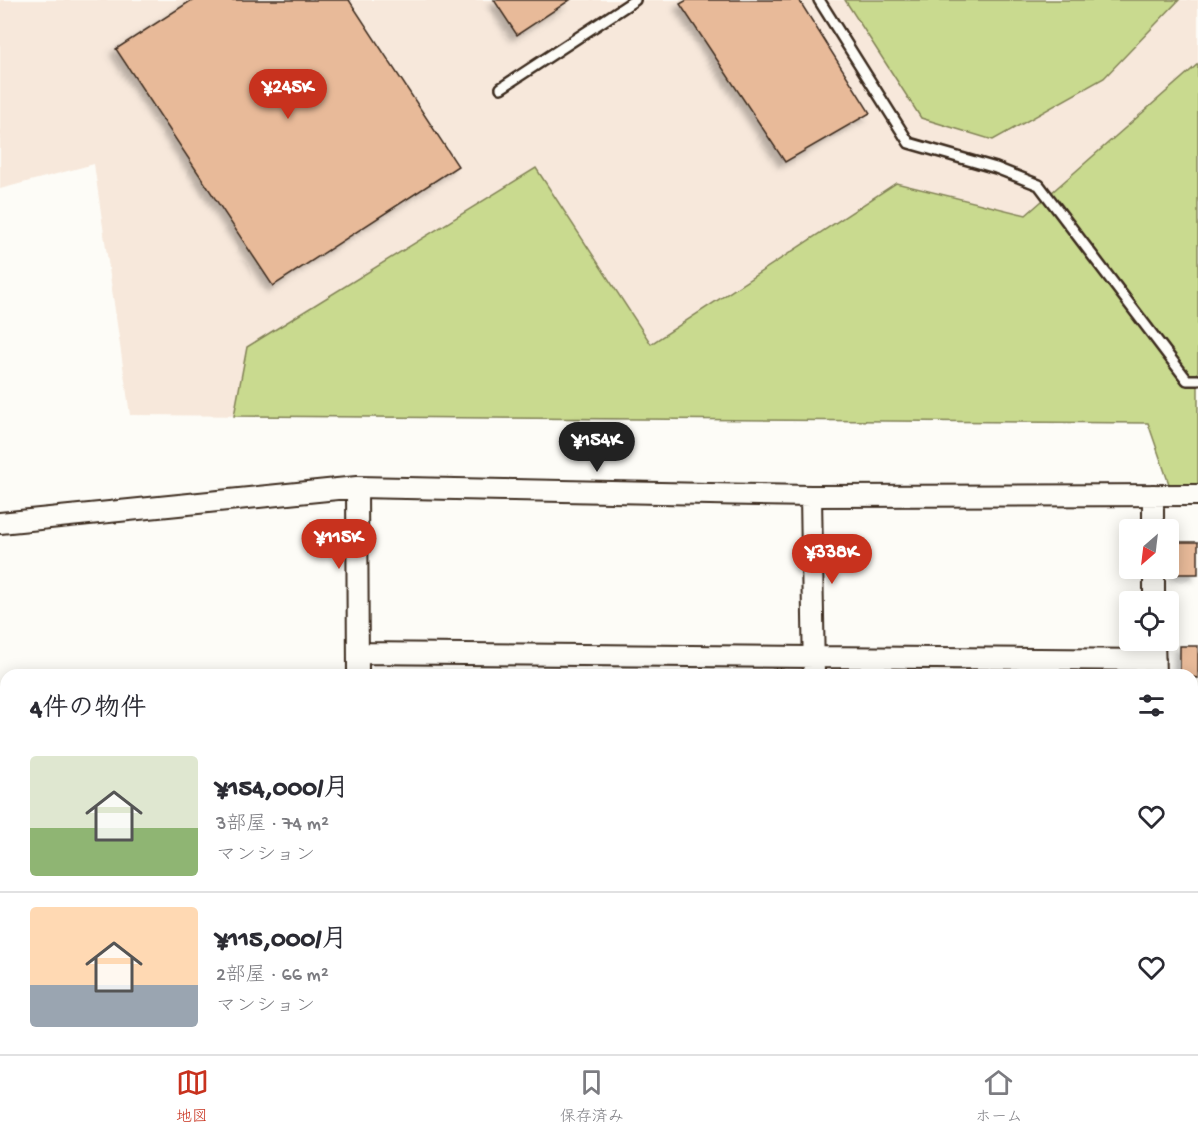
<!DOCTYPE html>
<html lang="ja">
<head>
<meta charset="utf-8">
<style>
	body { margin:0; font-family:"Gochi Hand","Klee One",sans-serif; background:#f2f2f3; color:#2b2b33; height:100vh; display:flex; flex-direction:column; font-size:22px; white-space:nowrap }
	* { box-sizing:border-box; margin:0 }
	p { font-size:20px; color:#7c7c81 }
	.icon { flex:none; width:33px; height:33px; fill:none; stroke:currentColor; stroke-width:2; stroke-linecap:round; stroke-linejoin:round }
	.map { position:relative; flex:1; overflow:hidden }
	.side { position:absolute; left:0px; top:669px; width:1198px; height:386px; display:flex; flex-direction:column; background:#fff; border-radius:18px 18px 0 0; box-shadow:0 3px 15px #0003 }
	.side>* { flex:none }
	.needle { width:39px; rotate:208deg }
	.buttons { position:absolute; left:1119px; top:519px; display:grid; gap:12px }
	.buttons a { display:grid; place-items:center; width:60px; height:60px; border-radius:6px; background:#fff; box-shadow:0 3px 15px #0003; font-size:30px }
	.price { position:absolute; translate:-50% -51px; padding:0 14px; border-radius:21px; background:#c8321e; color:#fff; font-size:20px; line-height:39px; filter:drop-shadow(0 2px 3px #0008) }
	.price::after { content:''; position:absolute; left:50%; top:36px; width:18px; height:14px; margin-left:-9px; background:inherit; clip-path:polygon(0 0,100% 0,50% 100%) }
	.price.on { background:#222; color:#fff }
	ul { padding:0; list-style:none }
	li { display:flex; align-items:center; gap:18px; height:150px; padding:0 30px }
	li+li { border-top:2px solid #e1e1e2 }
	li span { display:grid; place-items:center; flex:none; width:168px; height:120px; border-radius:6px; color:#555 }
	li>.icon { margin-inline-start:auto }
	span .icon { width:72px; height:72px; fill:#fffc; stroke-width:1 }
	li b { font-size:26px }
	h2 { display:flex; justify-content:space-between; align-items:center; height:72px; padding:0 30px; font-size:26px }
	.tab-bar { display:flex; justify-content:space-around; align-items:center; height:84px; border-top:2px solid #e1e1e2; background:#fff; font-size:16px; color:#7c7c81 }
	.tab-bar a { display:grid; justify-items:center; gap:3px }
	.tab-bar .on { color:#c8321e }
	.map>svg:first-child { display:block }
	.built { fill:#f7e8db }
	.green { fill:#c9da8f; stroke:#828256; stroke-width:1.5 }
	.building { fill:#e8ba99; stroke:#3b2a1e; stroke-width:1.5; filter:url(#shadow) }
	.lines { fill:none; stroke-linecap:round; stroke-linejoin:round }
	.service-casing { stroke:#3b2a1e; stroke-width:14 }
	.minor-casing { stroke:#3b2a1e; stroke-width:24 }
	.tertiary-casing { stroke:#3b2a1e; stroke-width:28 }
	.service { stroke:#fdfcf7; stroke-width:9 }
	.minor { stroke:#fdfcf7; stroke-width:20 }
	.tertiary { stroke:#fdfcf7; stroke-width:24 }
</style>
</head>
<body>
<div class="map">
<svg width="1198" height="1054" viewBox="0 0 1198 1054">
	<defs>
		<filter id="shadow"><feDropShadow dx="-5.5" dy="5.5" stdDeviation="3" flood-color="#0004"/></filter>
	</defs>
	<rect width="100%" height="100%" fill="#fdfcf7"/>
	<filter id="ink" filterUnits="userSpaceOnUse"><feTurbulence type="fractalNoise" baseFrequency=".0167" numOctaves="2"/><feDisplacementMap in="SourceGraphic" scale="12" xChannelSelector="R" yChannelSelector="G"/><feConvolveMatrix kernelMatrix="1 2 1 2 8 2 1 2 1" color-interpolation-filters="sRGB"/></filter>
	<g filter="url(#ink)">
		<path class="built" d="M0,0H1198V262L1149,423L130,415L94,164L0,189Z"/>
		<path class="green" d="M845,0H1179L1104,78L993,140L921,118Z
			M1198,64V484H1169L1148,423L234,416L247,347L536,168L651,344L896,183L1026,215Z
			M382,1049H569L566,1054H393Z"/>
		<path class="building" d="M192,0H349L458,166L273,286L116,49Z
			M494,0H570L517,35Z
			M687,0H799L870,113L785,162L680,4Z
			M1175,542H1198V574H1175Z
			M1180,646H1198V678L1180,675Z
			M1192,756H1198V788H1192Z
			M1192,863H1198V895H1192Z
			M203,1048H228L239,1054H200Z"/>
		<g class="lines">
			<defs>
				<path id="service" d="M819,0L909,143L996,168L1039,185L1187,380H1198
					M501,88L635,0
					M1192,698H1198
					M1192,805H1198
					M1192,911H1198"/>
				<path id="minor" d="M357,487L358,675
					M1153,495V530
					M811,496L814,675
					M0,523L357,487L811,496L1198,495
					M1154,568V602
					M1154,640L1155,675
					M358,653L1155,660
					M1192,966H1198
					M0,972H6
					M361,1048L373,1054
					M577,1054L579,1048
					M776,1054L779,1048
					M943,1054L945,1048
					M1118,1054L1120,1048"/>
				<path id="tertiary" d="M0,819L6,842
					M0,932L6,956
					M23,1048L24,1054
					M53,1048L54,1054"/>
			</defs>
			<use href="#service" class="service-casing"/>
			<use href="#minor" class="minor-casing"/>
			<use href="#tertiary" class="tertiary-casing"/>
			<use href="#service" class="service"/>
			<use href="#minor" class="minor"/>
			<use href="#tertiary" class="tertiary"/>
		</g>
	</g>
</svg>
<div class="buttons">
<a><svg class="needle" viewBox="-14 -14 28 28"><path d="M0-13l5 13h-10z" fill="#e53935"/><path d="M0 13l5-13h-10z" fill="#7c7c81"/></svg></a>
<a><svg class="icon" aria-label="locate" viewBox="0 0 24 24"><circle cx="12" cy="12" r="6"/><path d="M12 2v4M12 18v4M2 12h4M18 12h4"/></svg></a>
</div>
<b class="price" style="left:288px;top:120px">¥245K</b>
<b class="price on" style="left:597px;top:473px">¥154K</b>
<b class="price" style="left:339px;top:570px">¥115K</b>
<b class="price" style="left:832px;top:585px">¥338K</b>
<section class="side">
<h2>4件の物件<svg class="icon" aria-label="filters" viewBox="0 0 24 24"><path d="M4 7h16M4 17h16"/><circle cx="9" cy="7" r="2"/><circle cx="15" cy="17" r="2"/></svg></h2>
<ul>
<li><span style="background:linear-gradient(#dfe7d0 60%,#8fb573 0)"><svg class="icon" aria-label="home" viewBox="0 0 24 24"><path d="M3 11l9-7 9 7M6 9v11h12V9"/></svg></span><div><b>¥154,000/月</b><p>3部屋 · 74 m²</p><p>マンション</p></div><svg class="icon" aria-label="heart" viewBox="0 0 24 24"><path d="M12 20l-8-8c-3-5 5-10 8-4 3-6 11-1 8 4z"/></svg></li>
<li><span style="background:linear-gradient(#ffd9b3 65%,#9aa5b1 0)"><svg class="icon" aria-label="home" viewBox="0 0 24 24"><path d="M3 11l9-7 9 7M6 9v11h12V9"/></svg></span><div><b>¥115,000/月</b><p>2部屋 · 66 m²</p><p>マンション</p></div><svg class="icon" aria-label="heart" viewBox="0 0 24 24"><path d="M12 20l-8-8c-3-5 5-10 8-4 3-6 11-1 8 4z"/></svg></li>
</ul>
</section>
</div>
<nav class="tab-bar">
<a class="on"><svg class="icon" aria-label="map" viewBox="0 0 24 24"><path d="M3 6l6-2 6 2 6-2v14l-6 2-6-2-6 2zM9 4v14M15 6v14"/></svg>地図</a>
<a><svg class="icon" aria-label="saved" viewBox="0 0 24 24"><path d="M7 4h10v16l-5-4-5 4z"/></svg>保存済み</a>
<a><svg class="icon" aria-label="home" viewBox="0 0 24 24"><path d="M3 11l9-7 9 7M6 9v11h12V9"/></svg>ホーム</a>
</nav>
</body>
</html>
